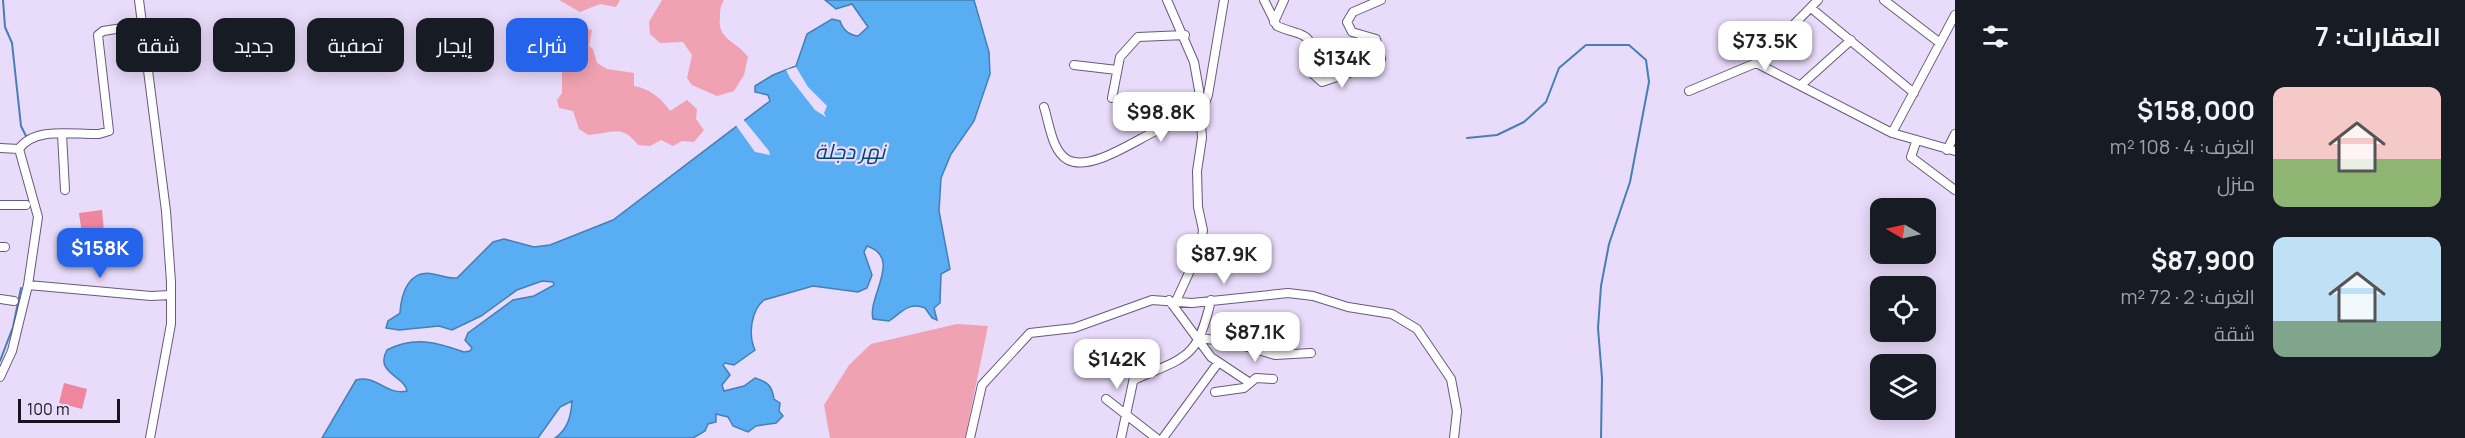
<!DOCTYPE html>
<html lang="ar">
<head>
<meta charset="utf-8">
<style>
	body { margin:0; font-family:Manrope,Cairo,sans-serif; background:#20242c; color:#f1f3f6; direction:rtl; height:100vh; display:flex; flex-direction:column; font-size:22px; white-space:nowrap }
	* { box-sizing:border-box; margin:0 }
	p { font-size:20px; color:#9ea1a6 }
	.icon { flex:none; width:33px; height:33px; fill:none; stroke:currentColor; stroke-width:2; stroke-linecap:round; stroke-linejoin:round }
	.map { position:relative; flex:1; overflow:hidden; direction:ltr }
	.details { display:flex; flex-direction:column; background:#171b24; width:510px }
	.details>* { flex:none }
	.guide { position:absolute; left:18px; top:18px; width:570px; height:54px; direction:rtl; display:flex; gap:12px }
	.needle { width:39px; rotate:279deg }
	.buttons { position:absolute; left:1870px; top:198px; display:grid; gap:12px }
	.buttons a { display:grid; place-items:center; width:66px; height:66px; border-radius:12px; background:#171b24; box-shadow:0 3px 15px #0003; font-size:30px }
	.scale { position:absolute; left:18px; bottom:15px; width:102px; box-sizing:border-box; padding-left:6px; border:3px solid #191320; border-top:0; font-size:16px; line-height:21px; white-space:nowrap; color:#191320; -webkit-text-stroke:4px #e9dbfa; paint-order:stroke }
	.price { position:absolute; translate:-50% -51px; padding:0 14px; border-radius:12px; background:#fff; color:#222; font-size:20px; line-height:39px; filter:drop-shadow(0 2px 3px #0008) }
	.price::after { content:''; position:absolute; left:50%; top:36px; width:18px; height:14px; margin-left:-9px; background:inherit; clip-path:polygon(0 0,100% 0,50% 100%) }
	.price.active { background:#2563eb; color:#fff }
	ul { padding:0; list-style:none }
	li { display:flex; align-items:center; gap:18px; height:150px; padding:0 24px }
	li span { display:grid; place-items:center; flex:none; width:168px; height:120px; border-radius:12px; color:#555 }
	li>.icon { margin-inline-start:auto }
	span .icon { width:72px; height:72px; fill:#fffc; stroke-width:1 }
	li b { font-size:26px }
	h2 { display:flex; justify-content:space-between; align-items:center; height:72px; padding:0 24px; font-size:26px }
	.pill { padding:0 21px; border-radius:12px; background:#171b24; box-shadow:0 3px 15px #0003; font-size:21px; line-height:54px }
	.pill.active { background:#2563eb; color:#fff }
	main { display:flex; flex:1; min-height:0 }
	.map>svg:first-child { display:block }
	.green { fill:#f0a2b2 }
	.forest { fill:#ef859e }
	.water { fill:#58adf3; stroke:#457fb4; stroke-width:1.5 }
	.pier { fill:#e9dbfa }
	.lines { fill:none; stroke-linecap:round; stroke-linejoin:round }
	.stream { stroke:#457fb4; stroke-width:2 }
	.street-casing { stroke:#69597a; stroke-width:10 }
	.street { stroke:#fff; stroke-width:8 }
	.labels { text-anchor:middle; dominant-baseline:central; stroke-width:4.5; stroke-linejoin:round; paint-order:stroke }
	.water-label { font-size:21px; font-style:italic; fill:#014572; stroke:#e9dbfa }
</style>
</head>
<body>
<main>
<section class="details">
<h2>العقارات: 7<svg class="icon" aria-label="filters" viewBox="0 0 24 24"><path d="M4 7h16M4 17h16"/><circle cx="9" cy="7" r="2"/><circle cx="15" cy="17" r="2"/></svg></h2>
<ul>
<li><span style="background:linear-gradient(#f6c9c9 60%,#8fb573 0)"><svg class="icon" aria-label="home" viewBox="0 0 24 24"><path d="M3 11l9-7 9 7M6 9v11h12V9"/></svg></span><div><b>$158,000</b><p>الغرف: 4 · 108 m²</p><p>منزل</p></div></li>
<li><span style="background:linear-gradient(#bfe0f5 70%,#7fa58c 0)"><svg class="icon" aria-label="home" viewBox="0 0 24 24"><path d="M3 11l9-7 9 7M6 9v11h12V9"/></svg></span><div><b>$87,900</b><p>الغرف: 2 · 72 m²</p><p>شقة</p></div></li>
</ul>
</section>
<div class="map">
<svg width="1955" height="438" viewBox="0 0 1955 438">
	<rect width="100%" height="100%" fill="#e9dbfa"/>
	<path class="green" d="M559,0H620L616,7L600,4L580,12Z
		M662,0H724C720,6 720,11 720,18C717,40 738,42 748,57L744,75L734,91L717,96L692,85L687,78L692,55L683,42L660,43L650,34L649,22Z
		M582,27L592,30L589,46L593,49L597,63L607,69L634,73V86C650,89 660,97 670,111L687,100L697,109L696,119L704,130L694,142L682,141L673,146L661,140L650,146L638,145C621,123 612,134 588,135L579,129L573,111L559,108L557,100L562,93V63L570,62L564,51Z
		M957,324L988,326L965,438H830L824,405L849,365L871,344Z"/>
	<path class="forest" d="M102,210L104,232L82,234L79,213Z
		M64,383L87,389L82,409L59,403Z"/>
	<path class="water" d="M825,0H974L989,52L990,74L974,121L951,154L941,178L939,211L950,269L941,274L940,303L934,308L937,320L932,318L925,308C909,301 901,313 889,321L873,319C867,297 903,258 867,246L864,252L872,275L867,288L858,292L813,286L764,300C751,310 748,335 755,350L734,365L725,363L723,365L730,375L722,385L724,391L744,386L755,378C768,382 772,386 774,399L780,403L779,411L783,416L776,423L756,426L748,432L733,426L728,417L716,414V422L708,424L705,431L693,438H555C568,429 571,416 572,401L560,407L538,438H322L356,380C376,374 387,396 407,391C405,376 374,373 387,350C414,336 436,342 464,352L470,351L472,348L465,340L468,333L513,300L534,296L554,285L553,282L542,281L517,290L481,316L452,330L439,326L399,330L386,328L388,321L400,313C401,295 408,269 433,274C441,275 448,279 457,278L493,242L504,239L534,247L550,245L613,220L770,101L768,95L755,92V86L773,75L796,66L807,34L832,19L840,21C843,30 848,35 858,36L868,27L852,4L836,9Z"/>
	<path class="pier" d="M796,67L808,87L827,106L824,113L826,117L815,110L790,78L786,70Z
		M743,119L769,151L770,155L755,152L735,124Z"/>
	<g class="lines">
		<path class="stream" d="M3,0L5,27L12,43L21,126L27,138
			M1467,138L1497,135L1524,122L1546,102L1559,68L1586,45H1629L1646,60L1649,82L1630,182L1609,244L1601,286L1598,328L1602,378L1601,438
			M0,361L13,327L21,288"/>
		<defs>
			<path id="street" d="M139,0L166,211L171,282V324L150,438
				M1167,0L1194,62L1199,90L1202,138L1197,171L1198,207L1203,230L1200,249L1176,301
				M1264,0L1277,26C1304,38 1303,27 1319,57L1313,74L1322,82L1376,64L1381,59L1376,39L1352,32L1347,22L1353,12L1381,0
				M1884,0L1940,43
				M1811,8L1914,93
				M1274,22L1284,0
				M1756,63L1892,133L1955,151
				M1074,65L1117,70
				M1801,85L1851,40
				M1689,91L1756,63L1818,0
				M1112,98L1120,57L1138,37L1185,35
				M1044,107C1049,122 1052,152 1068,160C1091,172 1137,139 1158,130C1171,124 1189,122 1200,112C1204,107 1206,101 1208,95L1224,0
				M1892,133L1955,15
				M62,134L65,190
				M1916,142L1911,157L1955,190
				M0,148L19,149L38,217L28,285L12,351L0,377
				M19,149C35,126 74,135 99,134L109,131L98,35L103,31L142,25
				M1947,150L1955,134
				M0,205H26
				M0,247H5
				M28,285L151,296L171,295
				M0,299L14,301
				M1169,300L1211,357L1250,383
				M1201,338L1234,343L1275,355L1311,353
				M1102,348L1119,355L1136,368L1121,438
				M1134,380C1187,356 1197,360 1211,300
				M1215,392L1244,388L1256,378L1273,379
				M1106,399L1156,438
				M970,438L982,385L1030,333L1074,328L1152,300L1192,303L1288,293L1313,296L1348,307L1392,314L1417,329L1451,379L1457,411L1454,438
				M1163,438L1218,363"/>
		</defs>
		<use href="#street" class="street-casing"/>
		<use href="#street" class="street"/>
	</g>
	<g class="labels">
		<g class="water-label">
			<text x="850" y="151">نهر دجلة</text>
		</g>
	</g>
</svg>
<div class="buttons">
<a><svg class="needle" viewBox="-14 -14 28 28"><path d="M0-13l5 13h-10z" fill="#e53935"/><path d="M0 13l5-13h-10z" fill="#9ea1a6"/></svg></a>
<a><svg class="icon" aria-label="locate" viewBox="0 0 24 24"><circle cx="12" cy="12" r="6"/><path d="M12 2v4M12 18v4M2 12h4M18 12h4"/></svg></a>
<a><svg class="icon" aria-label="layers" viewBox="0 0 24 24"><path d="M12 4l9 5-9 5-9-5zM3 14l9 5 9-5"/></svg></a>
</div>
<div class="scale">100 m</div>
<b class="price" style="left:1765px;top:72px">$73.5K</b>
<b class="price" style="left:1342px;top:89px">$134K</b>
<b class="price" style="left:1161px;top:143px">$98.8K</b>
<b class="price active" style="left:100px;top:279px">$158K</b>
<b class="price" style="left:1224px;top:285px">$87.9K</b>
<b class="price" style="left:1255px;top:363px">$87.1K</b>
<b class="price" style="left:1117px;top:390px">$142K</b>
<div class="guide">
<a class="pill active">شراء</a>
<a class="pill">إيجار</a>
<a class="pill">تصفية</a>
<a class="pill">جديد</a>
<a class="pill">شقة</a>
</div>
</div>
</main>
</body>
</html>
